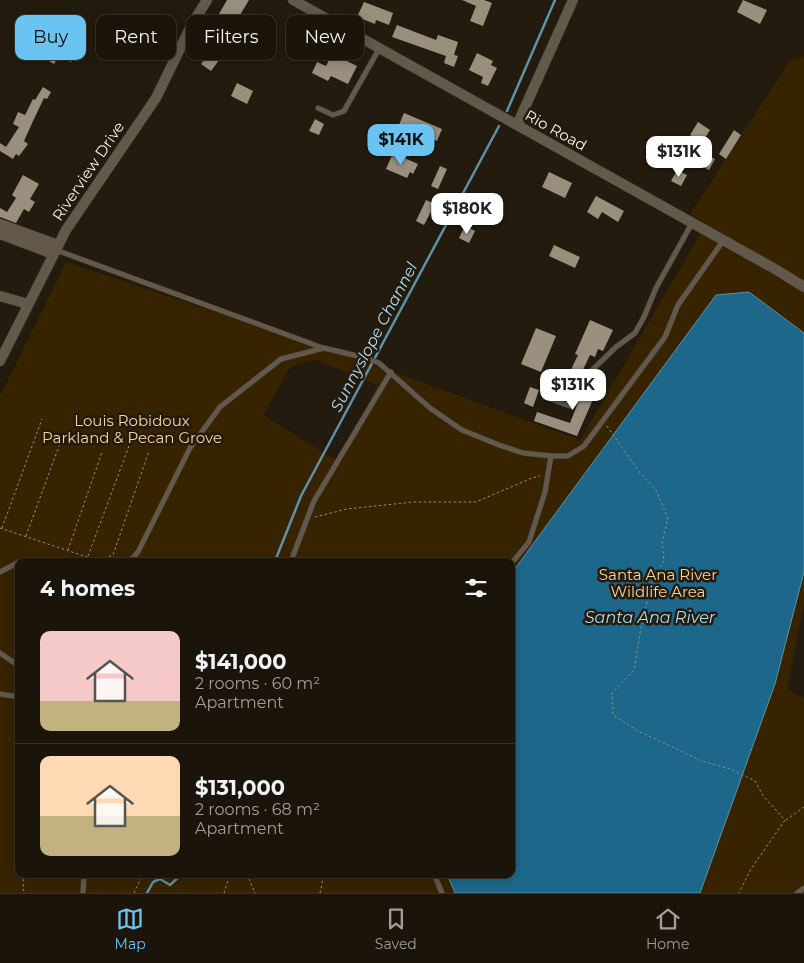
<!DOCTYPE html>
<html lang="en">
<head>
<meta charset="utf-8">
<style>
	body { margin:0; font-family:Montserrat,sans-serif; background:#231d13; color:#f1f3f6; height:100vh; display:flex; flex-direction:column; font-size:19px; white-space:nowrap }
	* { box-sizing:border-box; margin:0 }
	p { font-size:16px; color:#9f9e9c }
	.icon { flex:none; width:28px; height:28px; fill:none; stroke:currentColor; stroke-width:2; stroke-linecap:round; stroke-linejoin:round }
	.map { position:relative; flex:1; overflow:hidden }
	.panel { position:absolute; left:15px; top:558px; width:500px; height:320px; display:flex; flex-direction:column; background:#1a140a; border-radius:10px; box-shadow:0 2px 12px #0003,0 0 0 1px #38332b }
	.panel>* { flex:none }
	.guide { position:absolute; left:15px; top:15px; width:500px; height:45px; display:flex; gap:10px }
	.price { position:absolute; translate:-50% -42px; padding:0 11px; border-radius:10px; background:#fff; color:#222; font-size:16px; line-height:32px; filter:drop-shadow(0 1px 2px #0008) }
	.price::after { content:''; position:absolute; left:50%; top:30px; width:15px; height:11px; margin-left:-8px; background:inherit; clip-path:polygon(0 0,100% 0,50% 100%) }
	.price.current { background:#6ac3f1; color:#111 }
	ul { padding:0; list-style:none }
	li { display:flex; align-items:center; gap:15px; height:125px; padding:0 25px }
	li+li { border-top:1px solid #38332b }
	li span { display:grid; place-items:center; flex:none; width:140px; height:100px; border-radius:10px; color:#555 }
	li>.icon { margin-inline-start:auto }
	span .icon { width:60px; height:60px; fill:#fffc; stroke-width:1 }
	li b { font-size:21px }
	h2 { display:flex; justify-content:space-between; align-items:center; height:60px; padding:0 25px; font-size:21px }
	.pill { padding:0 18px; border-radius:10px; background:#1a140a; box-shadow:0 2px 12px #0003,0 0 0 1px #38332b; font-size:18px; line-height:45px }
	.pill.current { background:#6ac3f1; color:#111 }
	.dock { display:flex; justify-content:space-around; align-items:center; height:70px; border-top:1px solid #38332b; background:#1a140a; font-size:14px; color:#9f9e9c }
	.dock a { display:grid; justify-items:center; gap:2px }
	.dock .current { color:#6ac3f1 }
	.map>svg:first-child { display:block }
	.green { fill:#372300; fill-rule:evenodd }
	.water { fill:#1d688a; stroke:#5e91a6 }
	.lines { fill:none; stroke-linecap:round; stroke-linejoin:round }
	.stream { stroke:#5e91a6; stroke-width:2.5 }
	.building { fill:#998f7f }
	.lane-casing { stroke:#3b342f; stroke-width:6 }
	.street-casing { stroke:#3b342f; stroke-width:11 }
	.path { stroke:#938d83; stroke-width:1; stroke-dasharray:2.5 2.5; stroke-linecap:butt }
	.lane { stroke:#63594b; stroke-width:5 }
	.street { stroke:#63594b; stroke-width:10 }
	.labels { text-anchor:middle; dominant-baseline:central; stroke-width:5; stroke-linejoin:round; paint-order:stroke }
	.street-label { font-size:15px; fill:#f7f1e9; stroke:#221b0e }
	.park-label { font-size:15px; fill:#f9d49a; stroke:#221b0e }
	.water-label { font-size:16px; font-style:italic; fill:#b0dcf4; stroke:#221b0e }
</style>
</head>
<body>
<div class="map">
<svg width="804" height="893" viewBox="0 0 804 893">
	<rect width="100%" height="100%" fill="#221b0e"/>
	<path class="green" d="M804,56V604L787,689L804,698V893H0V396L66,262L383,368L580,440L706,224L690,214L790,61ZM316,360L377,385L341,463L263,415L291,366ZM19,561H511V874H19Z"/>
	<path class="water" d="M749,292L804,333V572L775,684L700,893H455L447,874H511V574L716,295Z"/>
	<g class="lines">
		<path class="stream" d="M507,111L555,0
			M275,561L301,496L499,126
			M147,893L153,882L160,879L170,885L180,876L181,874"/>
	</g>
	<path class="building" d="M227,0H249L231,30L215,21Z
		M462,0H484L492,3L483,26L470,21L476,6Z
		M743,0L767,10L760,24L737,12Z
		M364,2L393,13L389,25L376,20L375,24L357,17Z
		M397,25L436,40L438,35L458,42L454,55L458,56L454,67L444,63L446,56L392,37Z
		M301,33L314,39L305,59L287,50L292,38L298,41Z
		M74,36L84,42L71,62L61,56Z
		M218,41L228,48L211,71L201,64Z
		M52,46L61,52L54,64L44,58Z
		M477,53L493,61L491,65L497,68L488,86L481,83L483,77L469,70Z
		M332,54L357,66L348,84L331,76L328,81L312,73L317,62L326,66Z
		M237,83L253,91L247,104L231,96Z
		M43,87L51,92L47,99L44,98L34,119L24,141L28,144L19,156L16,154L13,159L0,151V143L6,147L19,127L13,124L18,112L25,115L33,99L35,100Z
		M404,113L442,129L437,141L427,137L424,145L396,132Z
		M315,119L324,124L319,135L309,131Z
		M698,122L710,130L702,143L690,135Z
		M734,130L741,135L726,159L719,154Z
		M393,153L418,164L413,174L410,172L407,178L386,169Z
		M706,154L715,159L709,170L699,165Z
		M440,166L447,169L438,189L431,186Z
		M677,170L687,175L681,186L671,181Z
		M549,172L572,183L565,198L542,187Z
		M23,175L39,184L30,199L35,202L29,212L24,209L16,223L0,217V208L7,212L16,198L12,195Z
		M596,196L624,211L618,222L602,212L598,219L587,212Z
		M426,200L435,204L424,225L416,221Z
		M465,226L475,231L469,243L459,238Z
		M554,245L580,257L575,268L549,256Z
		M590,320L613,330L603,351L598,349L595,357L590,355L573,391L563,386L578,355L575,354Z
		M536,328L556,336L541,372L521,364Z
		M591,377L601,381L577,436L534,421L537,412L570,423L581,395Z
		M530,387L539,390L533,407L524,403Z"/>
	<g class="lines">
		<defs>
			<path id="lane" d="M318,108L333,115L344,111L379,49
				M56,250L323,348
				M545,397L570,406L586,376L616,347L635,333L644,317L656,288L692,223
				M130,561L138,552L190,448L220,407L281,359L324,348L366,358L379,363L430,408L462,430L499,445L523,453L551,456H568L584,446L665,337L678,305L723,241
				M291,561L314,501L391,372
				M511,564L529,542L545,492L551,456
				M0,572L19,562
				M0,653L19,666
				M0,694L19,697
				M434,874L442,893
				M83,893L84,874
				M797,893L804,888"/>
			<path id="street" d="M293,0L775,269L804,287
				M517,125L573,0
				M0,224L58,245
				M0,234L53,254
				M0,296L28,304
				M0,361L66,230L156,98L192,24L207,0"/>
		</defs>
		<use href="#lane" class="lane-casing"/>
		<use href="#street" class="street-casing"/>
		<path class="path" d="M607,426L640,473L656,490L668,518L662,542L664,561L653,578L642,622L634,670L612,693L613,715L638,731L702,761L733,770L755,781L764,797L785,820L751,869L739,893
			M315,517L347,509L413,502H476L532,478L540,476
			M0,528L99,561L113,555L149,451
			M2,528L42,419
			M26,536L62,438
			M68,550L102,452
			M88,556L129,446
			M786,820L804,807
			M24,874L23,889L25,893
			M247,874L255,893
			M134,893L143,874
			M224,893L230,874
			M320,893L324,874"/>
		<use href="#lane" class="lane"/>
		<use href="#street" class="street"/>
	</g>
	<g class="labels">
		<g class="street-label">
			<text transform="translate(556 130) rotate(29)">Rio Road</text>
			<text transform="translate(88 171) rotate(-56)">Riverview Drive</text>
		</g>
		<g class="park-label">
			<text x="132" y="420">Louis Robidoux<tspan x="132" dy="17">Parkland &amp; Pecan Grove</tspan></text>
			<text x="658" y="574">Santa Ana River<tspan x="658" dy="17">Wildlife Area</tspan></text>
		</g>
		<g class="water-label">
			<text transform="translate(374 337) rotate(-62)">Sunnyslope Channel</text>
			<text x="650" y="617">Santa Ana River</text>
		</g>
	</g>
</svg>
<b class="price current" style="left:401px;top:166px">$141K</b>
<b class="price" style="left:679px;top:178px">$131K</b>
<b class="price" style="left:467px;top:235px">$180K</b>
<b class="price" style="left:573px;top:411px">$131K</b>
<div class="guide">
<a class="pill current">Buy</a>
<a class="pill">Rent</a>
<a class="pill">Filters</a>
<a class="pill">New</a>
</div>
<section class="panel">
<h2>4 homes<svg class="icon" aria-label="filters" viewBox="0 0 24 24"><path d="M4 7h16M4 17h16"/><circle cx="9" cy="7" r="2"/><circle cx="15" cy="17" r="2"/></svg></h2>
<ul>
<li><span style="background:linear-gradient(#f6c9c9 70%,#c2b280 0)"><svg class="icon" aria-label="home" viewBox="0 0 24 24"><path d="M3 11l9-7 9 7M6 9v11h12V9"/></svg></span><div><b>$141,000</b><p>2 rooms · 60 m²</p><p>Apartment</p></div></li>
<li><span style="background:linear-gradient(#ffd9b3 60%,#c2b280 0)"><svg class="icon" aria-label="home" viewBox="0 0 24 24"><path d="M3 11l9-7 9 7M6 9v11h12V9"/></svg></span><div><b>$131,000</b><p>2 rooms · 68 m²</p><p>Apartment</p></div></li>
</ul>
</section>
</div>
<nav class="dock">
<a class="current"><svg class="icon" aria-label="map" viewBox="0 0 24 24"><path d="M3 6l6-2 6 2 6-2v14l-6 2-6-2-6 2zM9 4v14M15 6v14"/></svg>Map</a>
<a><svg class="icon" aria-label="saved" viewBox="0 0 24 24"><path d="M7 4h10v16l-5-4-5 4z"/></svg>Saved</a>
<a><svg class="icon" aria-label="home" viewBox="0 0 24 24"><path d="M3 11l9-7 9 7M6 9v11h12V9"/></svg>Home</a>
</nav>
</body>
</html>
